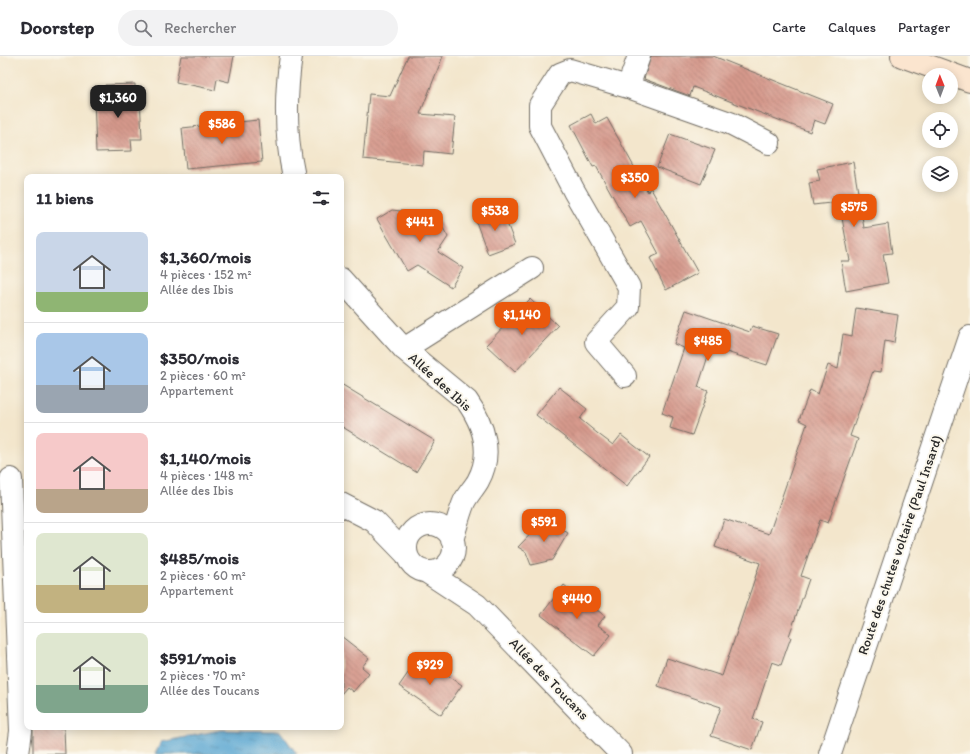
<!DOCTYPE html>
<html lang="fr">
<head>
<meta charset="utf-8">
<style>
	body { margin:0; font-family:Itim,sans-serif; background:#f2f2f3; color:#2b2b33; height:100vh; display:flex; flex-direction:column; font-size:15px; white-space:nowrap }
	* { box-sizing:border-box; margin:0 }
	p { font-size:13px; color:#7c7c81 }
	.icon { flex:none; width:22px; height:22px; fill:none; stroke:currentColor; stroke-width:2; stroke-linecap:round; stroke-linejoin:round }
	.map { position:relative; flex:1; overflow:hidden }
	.side { position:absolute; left:24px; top:118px; width:320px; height:556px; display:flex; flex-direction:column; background:#fff; border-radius:8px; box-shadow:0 2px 10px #0003 }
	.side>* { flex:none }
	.needle { width:26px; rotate:359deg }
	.fabs { position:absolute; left:922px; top:12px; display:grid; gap:8px }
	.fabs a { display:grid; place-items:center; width:36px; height:36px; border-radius:50%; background:#fff; box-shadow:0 2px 10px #0003; font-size:20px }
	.price { position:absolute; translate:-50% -34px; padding:0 9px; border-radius:8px; background:#ea580c; color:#fff; font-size:13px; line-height:26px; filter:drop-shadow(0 1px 2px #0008) }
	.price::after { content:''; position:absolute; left:50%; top:24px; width:12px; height:9px; margin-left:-6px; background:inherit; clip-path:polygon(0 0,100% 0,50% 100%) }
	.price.selected { background:#222; color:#fff }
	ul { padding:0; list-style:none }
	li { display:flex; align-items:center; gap:12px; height:100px; padding:0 12px }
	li+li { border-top:1px solid #e1e1e2 }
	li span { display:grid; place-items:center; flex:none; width:112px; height:80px; border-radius:8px; color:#555 }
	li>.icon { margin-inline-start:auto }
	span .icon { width:48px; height:48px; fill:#fffc; stroke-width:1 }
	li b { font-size:17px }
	h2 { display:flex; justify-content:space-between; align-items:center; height:48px; padding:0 12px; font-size:17px }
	header { display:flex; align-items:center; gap:24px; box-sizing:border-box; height:56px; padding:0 20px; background:#fff; border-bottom:1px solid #e1e1e2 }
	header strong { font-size:19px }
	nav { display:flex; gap:22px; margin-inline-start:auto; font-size:14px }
	.search { width:280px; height:36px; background:#f2f2f3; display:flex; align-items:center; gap:10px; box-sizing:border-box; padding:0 14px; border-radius:22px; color:#7c7c81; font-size:15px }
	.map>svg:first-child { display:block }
	.water { fill:url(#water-ripples); stroke:#42687e }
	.building { fill:url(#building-back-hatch) }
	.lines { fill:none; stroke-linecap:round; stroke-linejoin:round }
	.street-casing { stroke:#716c63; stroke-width:24 }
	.secondary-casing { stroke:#716c63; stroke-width:24 }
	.street { stroke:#fff; stroke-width:22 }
	.secondary { stroke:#fbe5cf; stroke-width:22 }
	.labels { text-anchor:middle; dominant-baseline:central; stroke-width:4; stroke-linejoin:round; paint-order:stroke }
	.street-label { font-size:14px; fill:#2b2b2b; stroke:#fbf7ec }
</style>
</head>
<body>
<header>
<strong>Doorstep</strong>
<div class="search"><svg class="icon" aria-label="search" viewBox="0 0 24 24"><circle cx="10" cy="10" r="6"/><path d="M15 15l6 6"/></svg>Rechercher</div>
<nav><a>Carte</a><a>Calques</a><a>Partager</a></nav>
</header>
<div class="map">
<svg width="970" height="698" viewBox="0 0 970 698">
	<defs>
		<pattern id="water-ripples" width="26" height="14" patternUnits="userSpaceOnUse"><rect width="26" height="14" fill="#59a6d2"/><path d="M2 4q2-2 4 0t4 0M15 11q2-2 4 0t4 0" fill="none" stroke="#4a87ab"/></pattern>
		<pattern id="building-back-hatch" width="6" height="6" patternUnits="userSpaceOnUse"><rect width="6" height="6" fill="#d6998c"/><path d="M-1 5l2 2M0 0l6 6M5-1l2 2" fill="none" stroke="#ae7d73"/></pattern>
	</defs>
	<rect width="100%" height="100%" fill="#fbf7ec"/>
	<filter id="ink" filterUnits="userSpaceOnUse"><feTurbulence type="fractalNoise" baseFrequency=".025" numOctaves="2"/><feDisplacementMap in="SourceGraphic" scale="8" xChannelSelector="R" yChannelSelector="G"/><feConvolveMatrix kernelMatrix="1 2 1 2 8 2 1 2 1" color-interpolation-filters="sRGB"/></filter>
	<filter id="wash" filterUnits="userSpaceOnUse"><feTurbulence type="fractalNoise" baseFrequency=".012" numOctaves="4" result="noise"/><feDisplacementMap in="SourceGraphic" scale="16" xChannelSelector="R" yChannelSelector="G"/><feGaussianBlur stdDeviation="0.9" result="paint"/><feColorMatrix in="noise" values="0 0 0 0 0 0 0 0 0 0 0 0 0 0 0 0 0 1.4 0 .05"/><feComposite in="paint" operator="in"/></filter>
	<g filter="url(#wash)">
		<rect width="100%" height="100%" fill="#f3e6cc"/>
		<path class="water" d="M220,674L280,675L297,698H155L161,686Z"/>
		<g id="blocks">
			<path class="building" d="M181,0H234L229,26L217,23L215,34L176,26Z
				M408,0H443L420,58L455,61L451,98L424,95L423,109L363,103L369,38L390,40Z
				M651,0H713L833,48L825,68L814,64L810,76L693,31L690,40L644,23Z
				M135,28V40H140L142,83H131L132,95L96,96L94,41H105V29Z
				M591,58L596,68L607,62L648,136L650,131L698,217L666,234L650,202L659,198L641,165L630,171L596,110L593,111L571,69Z
				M258,64L262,106L186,113L182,72Z
				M670,78L715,94L701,128L657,111Z
				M853,106L864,172L888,168L892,197L883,198L888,227L846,235L841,205H850L839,146L813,149L809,127L820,125L817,113Z
				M392,154L436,159L448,181L438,196L463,212L451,231L417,209L407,215L377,163Z
				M502,154L515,188L488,198L475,163Z
				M530,243L558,270L515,316L486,289Z
				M856,252L898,259L894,287L885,285L881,316L873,315L850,380L858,383L828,467L820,464L801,520L809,523L789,580L791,581L781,609L772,606L753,663L762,666L752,694L711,680L721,651L658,630L667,602L722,620L760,507L715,491L724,463L769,478L807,368L799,364L810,334L818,338L828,309L838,313L843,278L852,280Z
				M686,254L750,276L752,270L778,278L767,309L711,291L698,331L708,335L692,379L670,372L673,361L662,357L684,292L674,288Z
				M341,328L435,385L416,416L341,370Z
				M559,331L587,353L580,363L597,377L613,389L621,379L649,401L627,430L536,359Z
				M545,463L568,477L552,504L531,509L526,496L518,491Z
				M564,529L605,560L598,569L611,579L594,600L541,559Z
				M341,580L369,602L362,611L369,617L353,636L347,631L341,638Z
				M420,600L462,629L441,659L399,630Z
				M33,672H64L65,698H33Z"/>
		</g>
	</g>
	<g filter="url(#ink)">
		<use href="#blocks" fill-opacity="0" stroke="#716c63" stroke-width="1"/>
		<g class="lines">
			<defs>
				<path id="street" d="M291,0C285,41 285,80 294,121
					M628,31L639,0
					M341,223L404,293L467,345C484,369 493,398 478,425C474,432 468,438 464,446C459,458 456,471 452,484
					M404,293L532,212
					M625,320L596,286L628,251L629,231L574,135L540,70V49L560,18L570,14L628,31L730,67L769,87
					M11,423L21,675L18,698
					M341,448L374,465L406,498
					M406 492a24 24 0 1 1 48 0a24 24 0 1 1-48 0Z
					M427,516L477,549L621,698
					M830,698L970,281"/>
				<path id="secondary" d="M902,0L970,25"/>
			</defs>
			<use href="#street" class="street-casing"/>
			<use href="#secondary" class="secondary-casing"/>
			<use href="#street" class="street"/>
			<use href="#secondary" class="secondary"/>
		</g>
	</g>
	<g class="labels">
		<g class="street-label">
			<text transform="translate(440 326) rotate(42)">Allée des Ibis</text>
			<text transform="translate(900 489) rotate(-71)">Route des chutes voltaire (Paul Insard)</text>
			<text transform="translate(549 623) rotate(46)">Allée des Toucans</text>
		</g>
	</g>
</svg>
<div class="fabs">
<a><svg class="needle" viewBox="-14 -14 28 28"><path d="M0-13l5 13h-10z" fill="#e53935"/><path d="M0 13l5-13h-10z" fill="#7c7c81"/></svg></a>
<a><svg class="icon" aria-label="locate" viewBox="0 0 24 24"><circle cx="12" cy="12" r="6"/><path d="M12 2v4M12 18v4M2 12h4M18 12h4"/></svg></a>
<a><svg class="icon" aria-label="layers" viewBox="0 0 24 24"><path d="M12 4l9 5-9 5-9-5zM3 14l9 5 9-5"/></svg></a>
</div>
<b class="price selected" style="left:118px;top:63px">$1,360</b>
<b class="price" style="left:222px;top:89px">$586</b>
<b class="price" style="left:635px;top:143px">$350</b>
<b class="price" style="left:854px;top:172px">$575</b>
<b class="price" style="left:495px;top:176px">$538</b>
<b class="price" style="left:420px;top:187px">$441</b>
<b class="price" style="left:522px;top:280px">$1,140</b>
<b class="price" style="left:708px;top:306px">$485</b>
<b class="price" style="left:544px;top:487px">$591</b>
<b class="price" style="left:577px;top:564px">$440</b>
<b class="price" style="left:430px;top:630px">$929</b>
<section class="side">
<h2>11 biens<svg class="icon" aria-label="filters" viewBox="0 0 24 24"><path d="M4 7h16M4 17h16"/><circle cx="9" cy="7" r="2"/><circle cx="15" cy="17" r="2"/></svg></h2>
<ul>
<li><span style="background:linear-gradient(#c9d6e8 75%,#8fb573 0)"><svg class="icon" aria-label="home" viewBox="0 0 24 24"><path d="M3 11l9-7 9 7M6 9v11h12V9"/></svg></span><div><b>$1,360/mois</b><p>4 pièces · 152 m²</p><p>Allée des Ibis</p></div></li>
<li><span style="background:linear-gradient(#a9c7e8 65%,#9aa5b1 0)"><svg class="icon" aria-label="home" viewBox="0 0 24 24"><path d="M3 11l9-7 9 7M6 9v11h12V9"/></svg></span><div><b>$350/mois</b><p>2 pièces · 60 m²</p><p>Appartement</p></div></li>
<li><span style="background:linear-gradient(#f6c9c9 70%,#b9a48a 0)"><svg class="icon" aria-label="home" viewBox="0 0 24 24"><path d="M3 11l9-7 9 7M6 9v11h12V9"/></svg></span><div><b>$1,140/mois</b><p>4 pièces · 148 m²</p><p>Allée des Ibis</p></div></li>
<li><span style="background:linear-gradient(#dfe7d0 65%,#c2b280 0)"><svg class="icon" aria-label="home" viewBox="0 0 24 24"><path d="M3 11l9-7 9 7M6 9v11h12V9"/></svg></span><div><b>$485/mois</b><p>2 pièces · 60 m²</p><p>Appartement</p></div></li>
<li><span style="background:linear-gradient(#dfe7d0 65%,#7fa58c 0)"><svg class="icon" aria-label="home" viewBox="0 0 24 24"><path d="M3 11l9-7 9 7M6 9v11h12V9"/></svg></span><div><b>$591/mois</b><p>2 pièces · 70 m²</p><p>Allée des Toucans</p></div></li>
</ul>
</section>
</div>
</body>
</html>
